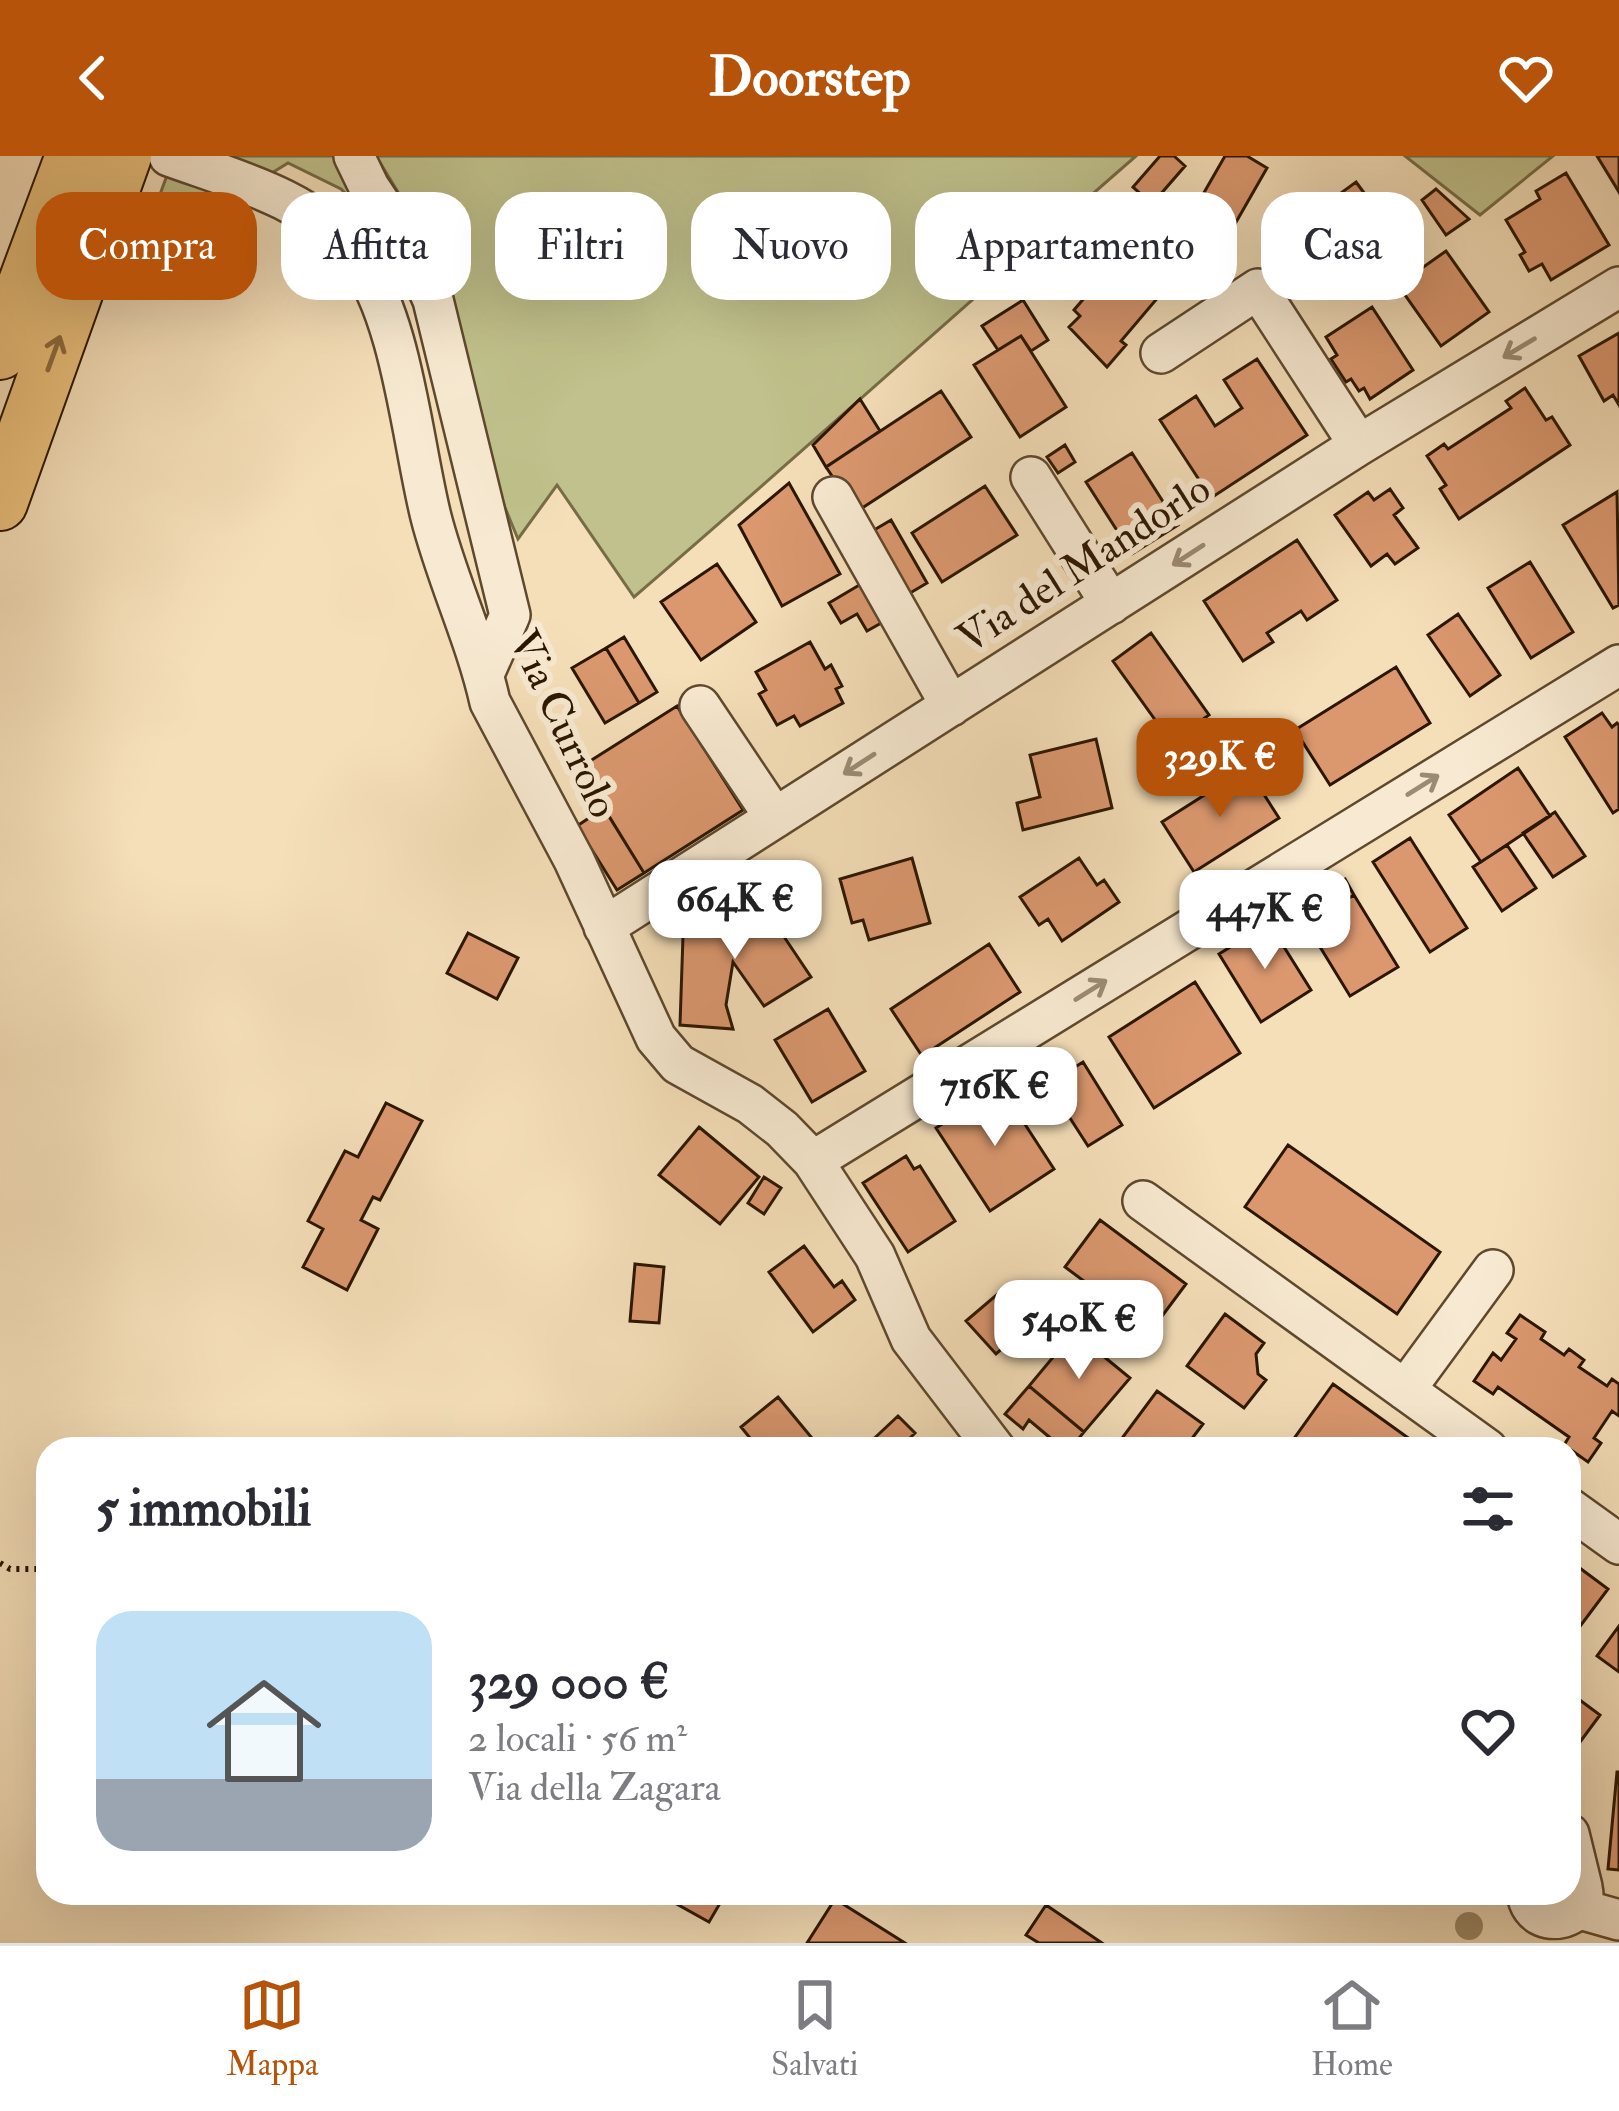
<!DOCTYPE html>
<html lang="it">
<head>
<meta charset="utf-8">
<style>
	body { margin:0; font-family:"IM FELL Double Pica",serif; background:#f2f2f3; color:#2b2b33; height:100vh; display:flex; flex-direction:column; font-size:45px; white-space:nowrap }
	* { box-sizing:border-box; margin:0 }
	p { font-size:39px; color:#7c7c81 }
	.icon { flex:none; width:66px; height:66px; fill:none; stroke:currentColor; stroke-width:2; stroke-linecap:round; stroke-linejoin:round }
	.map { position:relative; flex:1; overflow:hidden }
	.sheet { position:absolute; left:36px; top:1281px; width:1545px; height:468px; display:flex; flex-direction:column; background:#fff; border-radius:36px; box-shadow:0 12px 48px #0002 }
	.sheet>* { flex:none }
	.guide { position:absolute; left:36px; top:36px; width:1548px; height:108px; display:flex; gap:24px }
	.price { position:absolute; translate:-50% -102px; padding:0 27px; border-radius:24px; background:#fff; color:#222; font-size:39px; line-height:78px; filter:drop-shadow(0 3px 6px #0008) }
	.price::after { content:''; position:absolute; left:50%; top:72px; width:36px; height:27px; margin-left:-18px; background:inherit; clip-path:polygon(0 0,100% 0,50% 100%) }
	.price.current { background:#b45309; color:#fff }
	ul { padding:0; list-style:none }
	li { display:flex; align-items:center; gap:36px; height:300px; padding:0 60px }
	li span { display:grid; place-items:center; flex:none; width:336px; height:240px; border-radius:36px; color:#555 }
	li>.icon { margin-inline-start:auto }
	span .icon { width:144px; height:144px; fill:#fffc; stroke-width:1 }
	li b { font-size:51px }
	h2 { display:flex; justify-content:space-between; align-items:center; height:144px; padding:0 60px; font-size:51px }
	.chip { padding:0 42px; border-radius:36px; background:#fff; box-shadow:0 12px 48px #0002; font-size:42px; line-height:108px }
	.chip.current { background:#b45309; color:#fff }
	header { display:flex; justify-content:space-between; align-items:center; height:156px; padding:0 60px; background:#b45309; color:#fff; font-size:54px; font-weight:700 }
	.dock { display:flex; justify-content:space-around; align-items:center; height:168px; border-top:3px solid #e1e1e2; background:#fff; font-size:33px; color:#7c7c81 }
	.dock a { display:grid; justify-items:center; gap:6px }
	.dock .current { color:#b45309 }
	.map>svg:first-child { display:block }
	.green { fill:#c0c18c; stroke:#766c46; stroke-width:3 }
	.building { fill:#db986f; stroke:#2c1600; stroke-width:3 }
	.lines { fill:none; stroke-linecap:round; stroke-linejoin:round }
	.minor-casing { stroke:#5e482e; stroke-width:44 }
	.highway-casing { stroke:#2c1600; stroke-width:58 }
	.path { stroke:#2c1600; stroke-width:6; stroke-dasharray:3 6; stroke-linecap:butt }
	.minor { stroke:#f8ead2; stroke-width:39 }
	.highway { stroke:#eac07c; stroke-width:54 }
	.tree { fill:#9f8c6a }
	.oneway { stroke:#9c8b74 }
	.oneway2 { stroke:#8b6b3e }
	.labels { text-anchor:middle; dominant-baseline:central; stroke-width:12; stroke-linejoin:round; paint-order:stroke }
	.street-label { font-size:42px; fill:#2c1600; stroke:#f8ead2 }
</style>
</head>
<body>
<header><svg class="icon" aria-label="back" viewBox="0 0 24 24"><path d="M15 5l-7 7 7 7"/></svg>Doorstep<svg class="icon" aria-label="heart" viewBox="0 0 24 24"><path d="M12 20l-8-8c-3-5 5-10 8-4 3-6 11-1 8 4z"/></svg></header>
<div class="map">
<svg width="1619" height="1787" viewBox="0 0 1619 1787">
	<rect width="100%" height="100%" fill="#f5dfb9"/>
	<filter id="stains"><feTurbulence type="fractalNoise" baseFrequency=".00167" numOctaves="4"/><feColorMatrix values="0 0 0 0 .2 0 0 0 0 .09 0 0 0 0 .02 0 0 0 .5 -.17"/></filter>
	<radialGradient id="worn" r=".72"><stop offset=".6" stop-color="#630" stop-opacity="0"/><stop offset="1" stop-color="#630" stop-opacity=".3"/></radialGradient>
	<path class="green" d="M174,0H342L372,64L341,33L288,7L218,50L150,66Z
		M376,0H1136C968,146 803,296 634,441L557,329L518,383L501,342L448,129L424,79Z
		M1405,0H1553L1480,59Z"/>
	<path class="building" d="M1160,0H1174L1185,10L1152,48L1133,31Z
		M1225,0H1247L1267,12L1223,89L1186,68Z
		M1597,0H1619V36Z
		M1566,17L1609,89L1551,124L1542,108L1529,115L1520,99L1525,96L1506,64L1540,43L1536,35Z
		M1356,26L1396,80L1345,119L1304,64Z
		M1436,33L1469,63L1446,79L1422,44Z
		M1135,83L1177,119L1121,185L1126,189L1107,211L1069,171L1080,160L1074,154Z
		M1446,95L1489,156L1441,190L1398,129Z
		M1023,144L1048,184L1031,195L1021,180L998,194L982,170Z
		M1372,151L1413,214L1370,243L1364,232L1359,235L1351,223L1346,226L1331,203L1337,199L1326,181Z
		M1619,177V249L1613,239L1604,245L1579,200Z
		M1021,180L1066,251L1020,281L974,209Z
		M1257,203L1307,279L1211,342L1160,264L1196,240L1215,270L1242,252L1224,224Z
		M1525,232L1546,264L1552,261L1570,289L1459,363L1440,333L1446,329L1427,300L1444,288L1448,293L1511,252L1506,245Z
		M941,235L971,281L856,356L826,311Z
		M860,243L880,275L826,311L813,289Z
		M1065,289L1075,306L1058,317L1047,301Z
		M1132,297L1178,369L1132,398L1086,326Z
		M789,327L840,418L782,450L739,369Z
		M985,330L1017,379L942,426L912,377Z
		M1390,333L1403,352L1394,359L1418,392L1395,408L1387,398L1371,410L1335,359L1368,336L1374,344Z
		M1617,336L1619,449L1613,452L1563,369Z
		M891,364L927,427L905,440L869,377Z
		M1297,384L1337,444L1307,464L1301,455L1267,477L1273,486L1243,505L1204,445Z
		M1530,406L1573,476L1531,502L1488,432Z
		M717,408L756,466L701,504L661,446Z
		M861,428L883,466L867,475L857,458L841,467L829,447Z
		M1458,458L1500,519L1470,540L1428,479Z
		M1151,477L1209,559L1171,586L1113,505Z
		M624,481L657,536L639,547L606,492Z
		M810,486L825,513L831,509L842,530L836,533L843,547L800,570L794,560L777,569L759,538L766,534L756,516Z
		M606,492L639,547L605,567L572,512Z
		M1396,511L1430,567L1330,629L1295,574Z
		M677,550L743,654L644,717L579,612Z
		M1602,557L1612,571L1617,567L1619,569V653L1613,657L1565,581Z
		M1096,583L1112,652L1023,674L1017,647L1040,641L1030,599Z
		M1247,612L1279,662L1194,716L1162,666Z
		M1518,612L1550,660L1481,706L1449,659Z
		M604,652L644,717L617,734L577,670Z
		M1555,656L1585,700L1553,721L1523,677Z
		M1410,682L1467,772L1430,796L1373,706Z
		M1507,689L1536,732L1502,755L1473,711Z
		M912,702L930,767L869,784L863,764L852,767L840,723Z
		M1079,702L1097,729L1104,724L1119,746L1062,785L1048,763L1039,769L1020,741Z
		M1345,723L1354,739L1306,768L1297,753Z
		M752,733L811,821L764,850L733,806L726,849L733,873L680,869L683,780Z
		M1354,739L1398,811L1350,840L1306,768Z
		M1269,767L1311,834L1261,866L1219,798Z
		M468,777L518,802L497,843L447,817Z
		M989,788L1020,836L922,900L891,853Z
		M1195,826L1240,897L1154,952L1109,881Z
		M828,853L865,915L812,946L775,884Z
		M1083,906L1122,969L1088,990L1048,928Z
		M1000,930L1054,1013L990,1055L936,972Z
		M386,947L422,965L380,1044L373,1041L361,1064L378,1073L347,1134L303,1111L323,1073L308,1065L345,995L358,1001Z
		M699,971L759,1021L720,1068L659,1019Z
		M1288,989L1440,1096L1397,1158L1245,1051Z
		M906,1000L914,1013L920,1010L955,1065L908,1096L863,1027Z
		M764,1021L781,1032L764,1058L748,1047Z
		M1100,1064L1186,1128L1151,1175L1065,1111Z
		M804,1090L834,1131L842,1125L855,1144L813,1176L769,1116Z
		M635,1108L664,1111L659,1167L630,1165Z
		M1007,1130L1036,1163L996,1198L966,1165Z
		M1225,1158L1264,1187L1256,1198L1258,1218L1266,1224L1244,1252L1187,1210Z
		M1520,1159L1545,1176L1541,1183L1564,1199L1569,1193L1584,1204L1579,1211L1607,1230L1612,1223L1619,1228V1260L1612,1255L1594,1282L1601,1287L1588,1306L1564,1289L1569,1281L1498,1231L1493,1238L1474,1225L1493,1197L1501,1204L1516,1183L1507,1177Z
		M1074,1176L1130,1222L1084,1276L1029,1230Z
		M1333,1228L1418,1289L1414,1293H1305L1293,1284Z
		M1029,1230L1084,1276L1070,1293H1050L1054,1285L1029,1264L1023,1273L1005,1258Z
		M1157,1235L1203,1268L1184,1293H1114Z
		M778,1241L821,1293H759L741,1271Z
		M898,1260L915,1277L899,1293H863Z
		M1569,1404L1608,1433L1569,1485Z
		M1619,1470V1516L1597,1500Z
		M1569,1536L1600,1559L1569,1601Z
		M1617,1616H1619V1714L1608,1713Z
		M668,1737H726L709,1766L666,1742Z
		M835,1743L905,1787H807Z
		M1046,1749L1102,1787H1039L1026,1779Z"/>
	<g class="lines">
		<defs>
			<path id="minor" d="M169,0C232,23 310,42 354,98C402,158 412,285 431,361C447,424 476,483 490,546L574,704L656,882L678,908L750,948L782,973L813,1005L875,1100L911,1183L995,1293
				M354,0L369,31L411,94L433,144L510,459L484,518
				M1161,197L1258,133L1359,289
				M1031,321L1111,448
				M833,341L951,550
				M700,550L775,662
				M604,771L1359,289L1619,131
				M813,1005L1619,509
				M1143,1045L1487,1293
				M1405,1234L1493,1114
				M1569,1352L1619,1388
				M1569,1678L1582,1731
				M1527,1737C1533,1787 1615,1754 1569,1716
				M1580,1753L1619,1764"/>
			<path id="highway" d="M0,196L73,0
				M0,347L124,0"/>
		</defs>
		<use href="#minor" class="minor-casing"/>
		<use href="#highway" class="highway-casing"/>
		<path class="path" d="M0,1407L10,1413H48"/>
		<use href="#minor" class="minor"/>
		<use href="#highway" class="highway"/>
	</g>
	<circle class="tree" cx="1469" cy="1770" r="14"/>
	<defs><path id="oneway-shaft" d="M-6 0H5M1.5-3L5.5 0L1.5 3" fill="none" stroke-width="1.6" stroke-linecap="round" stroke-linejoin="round" transform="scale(3)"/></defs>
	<g class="oneway">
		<use href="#oneway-shaft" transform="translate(1519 192) rotate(149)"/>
		<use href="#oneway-shaft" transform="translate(1188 399) rotate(147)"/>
		<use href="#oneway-shaft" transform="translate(859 608) rotate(147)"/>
		<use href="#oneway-shaft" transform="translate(1423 629) rotate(-32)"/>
		<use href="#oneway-shaft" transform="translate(1091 834) rotate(-32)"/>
	</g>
	<use class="oneway2" href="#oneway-shaft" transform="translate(54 197) rotate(-70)"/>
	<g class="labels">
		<g class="street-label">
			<text transform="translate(1084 408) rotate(-33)">Via del Mandorlo</text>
			<text transform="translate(563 568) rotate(65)">Via Currolo</text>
		</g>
	</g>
	<rect width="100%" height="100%" filter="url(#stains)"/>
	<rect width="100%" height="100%" fill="url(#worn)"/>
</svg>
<b class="price current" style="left:1220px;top:664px">329K €</b>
<b class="price" style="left:735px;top:806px">664K €</b>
<b class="price" style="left:1265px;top:816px">447K €</b>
<b class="price" style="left:995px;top:993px">716K €</b>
<b class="price" style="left:1079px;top:1226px">540K €</b>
<div class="guide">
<a class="chip current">Compra</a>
<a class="chip">Affitta</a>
<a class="chip">Filtri</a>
<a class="chip">Nuovo</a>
<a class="chip">Appartamento</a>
<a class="chip">Casa</a>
</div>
<section class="sheet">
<h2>5 immobili<svg class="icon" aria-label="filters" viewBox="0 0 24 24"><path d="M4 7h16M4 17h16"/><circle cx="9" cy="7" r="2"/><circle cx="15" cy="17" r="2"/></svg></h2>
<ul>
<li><span style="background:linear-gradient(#bfe0f5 70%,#9aa5b1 0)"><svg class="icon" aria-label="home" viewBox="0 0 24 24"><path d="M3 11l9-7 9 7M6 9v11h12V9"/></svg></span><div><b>329 000 €</b><p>2 locali · 56 m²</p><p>Via della Zagara</p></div><svg class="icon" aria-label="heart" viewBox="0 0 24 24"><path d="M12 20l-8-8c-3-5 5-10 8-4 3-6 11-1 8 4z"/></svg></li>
</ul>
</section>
</div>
<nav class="dock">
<a class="current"><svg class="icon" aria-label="map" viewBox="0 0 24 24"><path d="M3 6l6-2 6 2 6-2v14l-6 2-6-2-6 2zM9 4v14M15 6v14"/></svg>Mappa</a>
<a><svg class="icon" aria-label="saved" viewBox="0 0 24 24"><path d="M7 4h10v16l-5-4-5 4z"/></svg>Salvati</a>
<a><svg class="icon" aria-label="home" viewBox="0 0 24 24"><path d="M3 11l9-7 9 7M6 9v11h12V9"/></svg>Home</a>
</nav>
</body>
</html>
